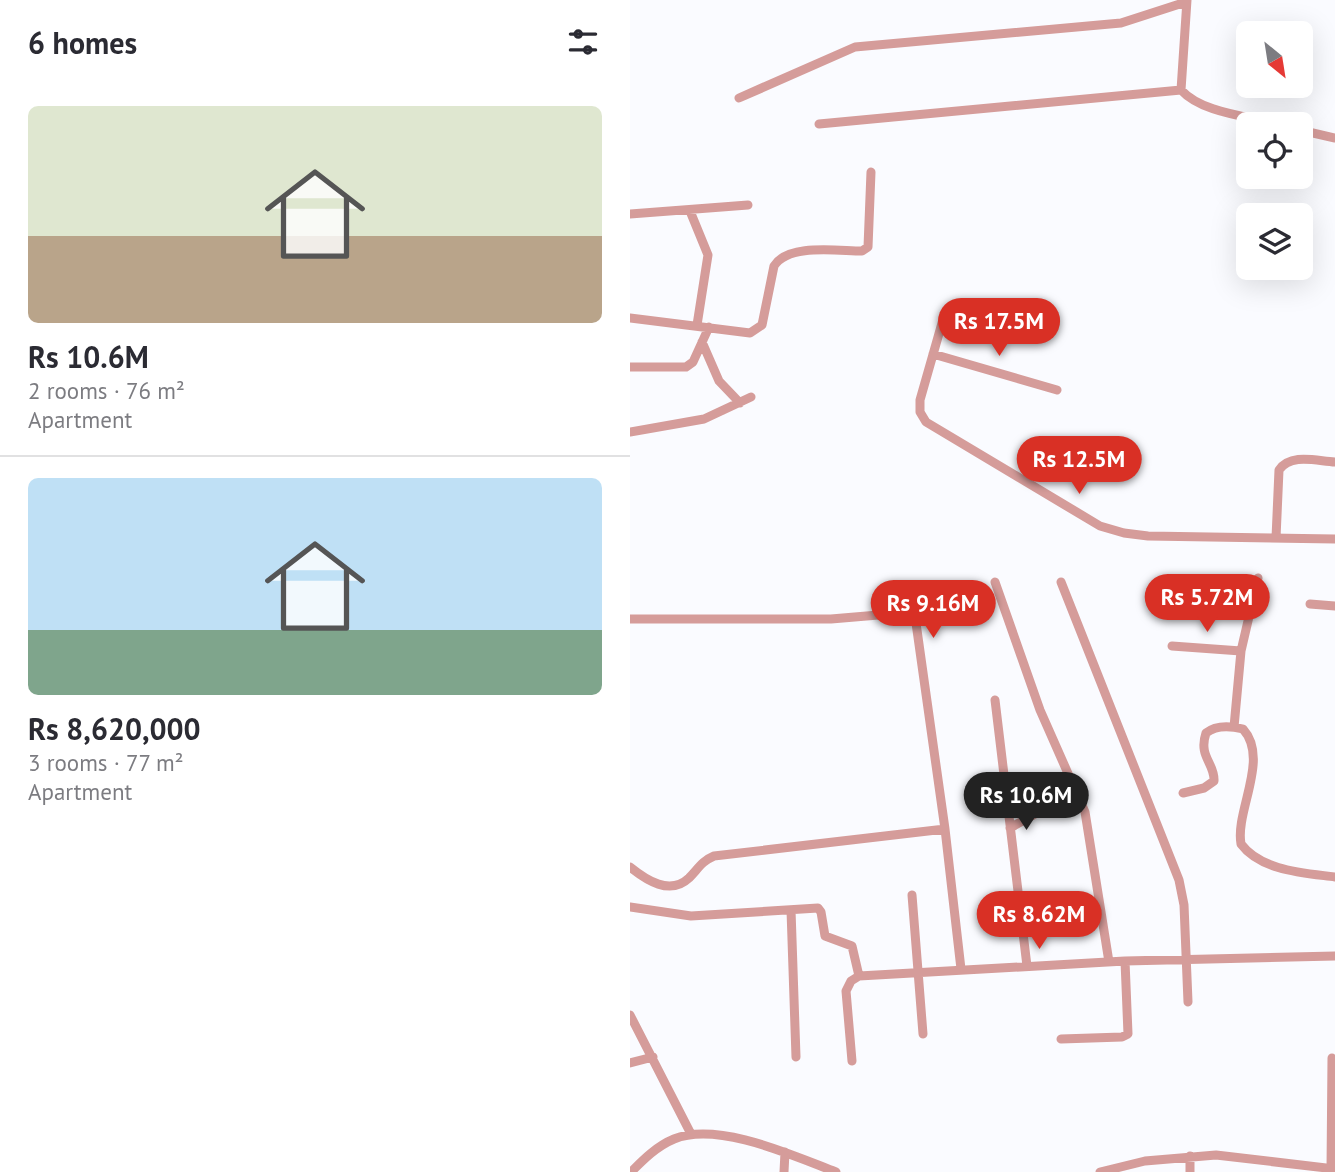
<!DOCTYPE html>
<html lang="en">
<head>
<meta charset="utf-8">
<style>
	body { margin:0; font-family:"PT Sans",sans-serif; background:#f7f7f7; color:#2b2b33; height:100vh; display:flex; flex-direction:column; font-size:26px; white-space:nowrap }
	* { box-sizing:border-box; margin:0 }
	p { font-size:23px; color:#7c7c81 }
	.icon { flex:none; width:38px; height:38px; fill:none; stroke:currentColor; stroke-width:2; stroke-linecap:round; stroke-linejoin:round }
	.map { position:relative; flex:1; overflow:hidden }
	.details { display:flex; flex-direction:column; background:#fff; width:630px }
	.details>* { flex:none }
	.needle { width:46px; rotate:150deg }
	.buttons { position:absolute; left:606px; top:21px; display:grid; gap:14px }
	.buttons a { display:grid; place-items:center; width:77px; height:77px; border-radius:10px; background:#fff; box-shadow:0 7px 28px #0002; font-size:35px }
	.price { position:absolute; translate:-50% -60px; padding:0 16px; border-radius:24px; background:#d93025; color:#fff; font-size:23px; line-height:46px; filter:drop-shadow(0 2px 4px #0008) }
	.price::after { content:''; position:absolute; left:50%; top:42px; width:21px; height:16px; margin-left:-10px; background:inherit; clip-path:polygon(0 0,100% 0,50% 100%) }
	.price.selected { background:#222; color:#fff }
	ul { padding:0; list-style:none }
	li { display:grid; align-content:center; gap:14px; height:371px; padding:0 28px }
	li+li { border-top:2px solid #e1e1e2 }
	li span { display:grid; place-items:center; height:217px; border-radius:10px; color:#555 }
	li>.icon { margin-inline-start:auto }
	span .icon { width:126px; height:126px; fill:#fffc; stroke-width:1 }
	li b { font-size:30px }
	h2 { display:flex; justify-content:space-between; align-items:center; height:84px; padding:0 28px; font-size:30px }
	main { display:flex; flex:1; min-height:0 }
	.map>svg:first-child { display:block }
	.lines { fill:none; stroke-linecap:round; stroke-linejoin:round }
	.street { stroke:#d59c9a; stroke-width:9 }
</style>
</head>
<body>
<main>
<section class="details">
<h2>6 homes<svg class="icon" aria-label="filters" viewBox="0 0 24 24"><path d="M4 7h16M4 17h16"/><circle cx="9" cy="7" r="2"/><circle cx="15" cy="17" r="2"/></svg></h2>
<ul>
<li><span style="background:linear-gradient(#dfe7d0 60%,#b9a48a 0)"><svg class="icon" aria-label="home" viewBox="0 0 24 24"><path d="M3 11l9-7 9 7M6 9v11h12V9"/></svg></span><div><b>Rs 10.6M</b><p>2 rooms · 76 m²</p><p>Apartment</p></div></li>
<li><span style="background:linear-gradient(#bfe0f5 70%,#7fa58c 0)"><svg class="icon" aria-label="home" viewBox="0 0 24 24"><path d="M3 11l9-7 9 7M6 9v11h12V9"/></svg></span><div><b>Rs 8,620,000</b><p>3 rooms · 77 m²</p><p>Apartment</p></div></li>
</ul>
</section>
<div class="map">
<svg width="705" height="1172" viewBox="0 0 705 1172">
	<rect width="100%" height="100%" fill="#fafbff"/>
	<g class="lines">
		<path class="street" d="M557,0L551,90C572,113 617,116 647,124
			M109,98L225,47L491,23L556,2
			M189,124L551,90
			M670,130L705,138
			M60,211L78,255L67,325
			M0,214L118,205
			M314,316L290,400V412L296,422L470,526L494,533L518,536L705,539
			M0,318L120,333L132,325L144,266C158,243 208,251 232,251L238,247L241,172
			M72,342L89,381L110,403
			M303,354L427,390
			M0,367H56L63,362L79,327
			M0,432L74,419L121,397
			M646,538L649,470C661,453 686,461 705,462
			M365,582L410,710L455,812L479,962
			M431,582L549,880L554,905L558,1002
			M680,604L705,606
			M0,619H201L272,613L282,616L286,623L315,829L331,969
			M542,646L611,651
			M365,700L397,966
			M604,727L611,651L628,578
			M553,793L574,788L584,781C585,763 568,757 576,733C586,725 601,726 613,729C640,759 605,811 611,844C631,871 675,873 705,877
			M380,828L446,791
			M0,867C16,880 40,896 59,878C68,869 72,861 84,856L315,829
			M282,895L293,1034
			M0,907L61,916L188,908L191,912L195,936L222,946L229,976
			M161,910L166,1057
			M0,1015L61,1134
			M431,1039L492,1037L498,1034L495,961
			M222,1061L216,991L221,981L229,976L495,961L705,956
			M0,1063L23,1057
			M701,1169L702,1058
			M1,1172C14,1159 27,1146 44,1139C88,1121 164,1156 206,1172
			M154,1172L155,1152
			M470,1172L515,1161L586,1155L705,1169
			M560,1172V1156"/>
	</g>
</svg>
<div class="buttons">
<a><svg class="needle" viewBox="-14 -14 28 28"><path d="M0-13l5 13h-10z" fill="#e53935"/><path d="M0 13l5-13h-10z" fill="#7c7c81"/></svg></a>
<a><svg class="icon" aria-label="locate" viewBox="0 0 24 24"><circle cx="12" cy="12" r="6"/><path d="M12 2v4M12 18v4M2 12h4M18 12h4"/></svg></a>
<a><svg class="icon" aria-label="layers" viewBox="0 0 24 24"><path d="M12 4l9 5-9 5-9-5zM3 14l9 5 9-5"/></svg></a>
</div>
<b class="price" style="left:369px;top:358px">Rs 17.5M</b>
<b class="price" style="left:449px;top:496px">Rs 12.5M</b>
<b class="price" style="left:577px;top:634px">Rs 5.72M</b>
<b class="price" style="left:303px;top:640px">Rs 9.16M</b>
<b class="price selected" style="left:396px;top:832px">Rs 10.6M</b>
<b class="price" style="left:409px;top:951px">Rs 8.62M</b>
</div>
</main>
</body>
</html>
